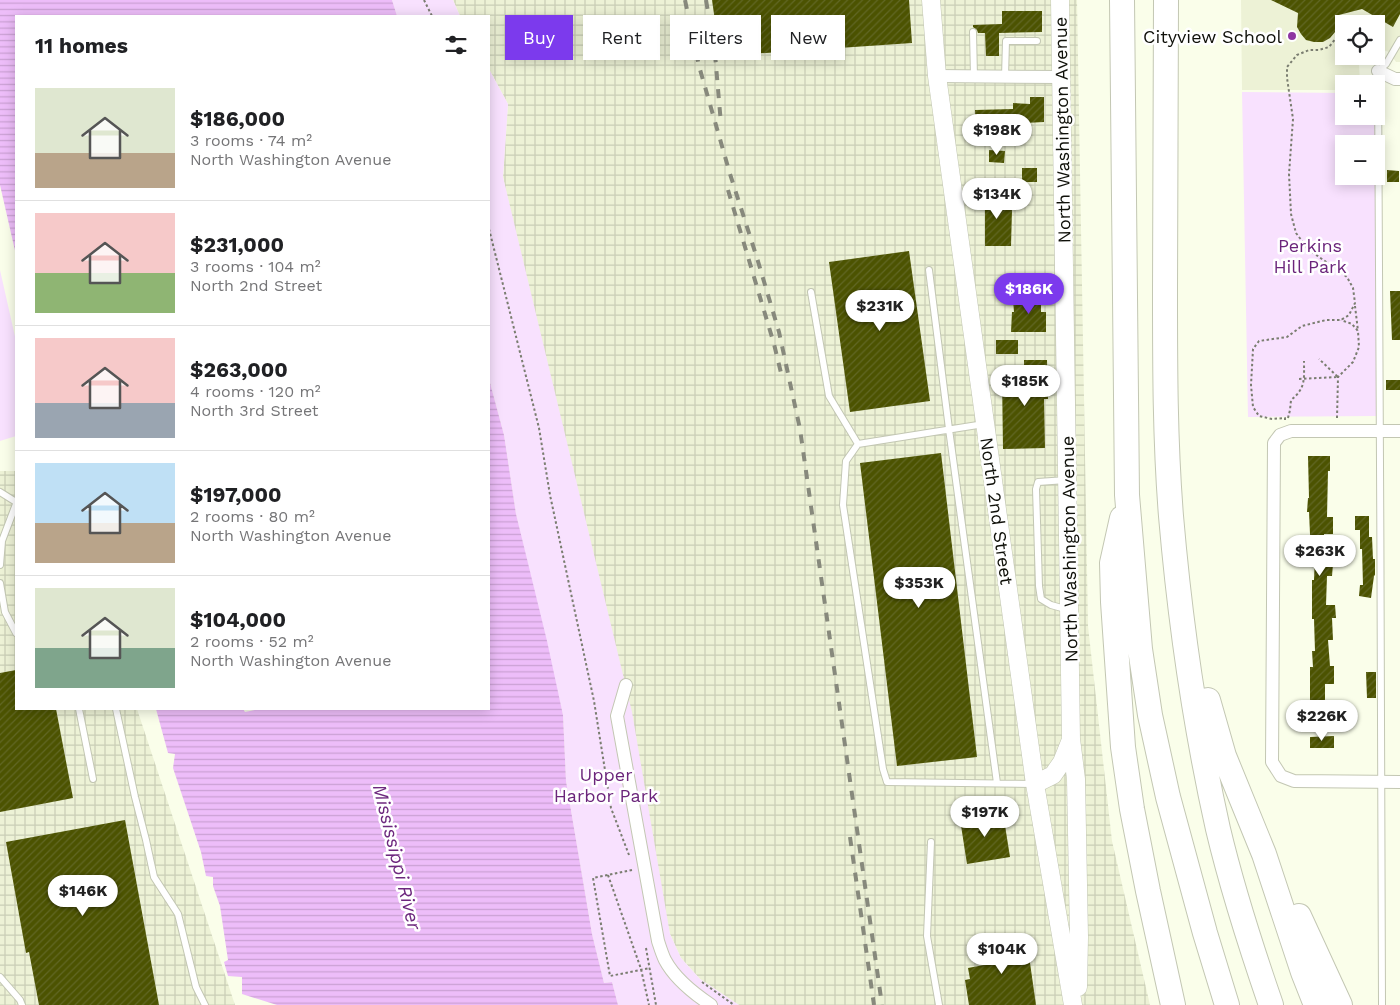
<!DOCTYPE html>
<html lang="en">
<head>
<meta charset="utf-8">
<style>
	body { margin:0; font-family:"Work Sans",sans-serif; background:#f6f6f6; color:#202124; height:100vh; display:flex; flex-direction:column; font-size:19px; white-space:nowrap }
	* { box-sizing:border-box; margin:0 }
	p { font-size:16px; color:#757577 }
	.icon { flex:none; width:28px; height:28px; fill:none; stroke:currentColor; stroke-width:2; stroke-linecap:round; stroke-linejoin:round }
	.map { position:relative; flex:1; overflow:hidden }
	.details { position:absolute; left:15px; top:15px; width:475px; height:695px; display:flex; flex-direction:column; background:#fff; border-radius:0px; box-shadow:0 2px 12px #0003 }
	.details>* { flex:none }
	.top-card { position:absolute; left:505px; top:15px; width:475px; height:45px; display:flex; gap:10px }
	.tools { position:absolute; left:1335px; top:15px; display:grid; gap:10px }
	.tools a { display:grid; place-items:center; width:50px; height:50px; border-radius:0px; background:#fff; box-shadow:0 2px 12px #0003; font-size:25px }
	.price { position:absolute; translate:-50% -42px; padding:0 11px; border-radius:18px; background:#fff; color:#222; font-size:16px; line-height:32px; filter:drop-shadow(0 1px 2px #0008) }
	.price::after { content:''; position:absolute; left:50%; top:30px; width:15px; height:11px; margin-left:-8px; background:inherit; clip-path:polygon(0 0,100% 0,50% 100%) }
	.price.on { background:#7c3aed; color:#fff }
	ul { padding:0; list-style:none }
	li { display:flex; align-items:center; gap:15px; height:125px; padding:0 20px }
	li+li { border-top:1px solid #e0e0e0 }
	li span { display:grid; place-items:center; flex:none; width:140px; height:100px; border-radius:0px; color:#555 }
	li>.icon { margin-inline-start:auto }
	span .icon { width:60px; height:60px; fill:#fffc; stroke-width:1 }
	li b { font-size:21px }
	h2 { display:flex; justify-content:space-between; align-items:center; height:60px; padding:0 20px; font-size:21px }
	.chip { padding:0 18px; border-radius:0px; background:#fff; box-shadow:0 2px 12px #0003; font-size:18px; line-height:45px }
	.chip.on { background:#7c3aed; color:#fff }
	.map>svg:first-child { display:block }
	.built { fill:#edf2d6 }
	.industrial { fill:url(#industrial-grid) }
	.green { fill:#f8e1fe }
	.water { fill:url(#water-rules) }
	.building { fill:url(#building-hatch) }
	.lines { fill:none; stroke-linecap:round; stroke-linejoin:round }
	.lane-casing { stroke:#c3c7b3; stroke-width:8 }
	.street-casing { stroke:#c3c7b3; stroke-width:14 }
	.secondary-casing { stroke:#c3c7b3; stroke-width:19 }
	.highway-casing { stroke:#c3c7b3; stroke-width:26 }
	.path { stroke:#7a7d70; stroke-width:2; stroke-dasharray:2.5 2.5; stroke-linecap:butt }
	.lane { stroke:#fff; stroke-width:6 }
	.street { stroke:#fff; stroke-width:12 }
	.secondary { stroke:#fff; stroke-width:18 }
	.highway { stroke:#fff; stroke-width:24 }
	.rail { stroke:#87897c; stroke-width:4; stroke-dasharray:9 9; stroke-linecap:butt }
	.poi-dot { fill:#8e36a2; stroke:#fff; stroke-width:2 }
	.labels { text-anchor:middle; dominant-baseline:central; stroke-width:5; stroke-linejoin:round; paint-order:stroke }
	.poi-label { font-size:18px; fill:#0f1009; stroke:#fff; text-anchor:end }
	.street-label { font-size:18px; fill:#0f1009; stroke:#fff }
	.park-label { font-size:18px; fill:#6b257b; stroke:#fff }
	.water-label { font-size:19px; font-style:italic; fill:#6d287e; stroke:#fff }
</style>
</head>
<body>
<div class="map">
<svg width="1400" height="1005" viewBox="0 0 1400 1005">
	<defs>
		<pattern id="industrial-grid" width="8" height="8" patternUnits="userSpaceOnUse" patternTransform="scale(1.25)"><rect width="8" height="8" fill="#edf2d6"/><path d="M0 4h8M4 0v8" fill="none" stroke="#caceb6"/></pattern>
		<pattern id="water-rules" width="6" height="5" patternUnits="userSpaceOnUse" patternTransform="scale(1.25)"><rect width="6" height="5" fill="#edbdf9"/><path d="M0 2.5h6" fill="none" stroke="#caa1d4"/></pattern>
		<pattern id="building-hatch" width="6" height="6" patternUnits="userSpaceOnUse" patternTransform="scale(1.25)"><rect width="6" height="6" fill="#4c5301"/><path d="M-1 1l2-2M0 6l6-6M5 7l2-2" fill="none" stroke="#616725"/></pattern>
	</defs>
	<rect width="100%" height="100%" fill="#fafeea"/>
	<path class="built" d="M1241,0H1400V62H1396L1389,52L1380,49L1376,50V24H1344V56H1364L1359,64L1360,84H1344V90H1242Z"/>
	<path class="industrial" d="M453,0H1077L1088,626L1112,841L1150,1005H739L700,979L681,958L670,934L503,177L508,104L489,69V16H460Z
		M0,471H16V709H137L235,1005H0Z"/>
	<path class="green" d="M392,0H453L460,16H397Z
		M489,69L508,104L503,177L632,712L670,934L681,958L700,979L739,1005H618L612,982L604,983L592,934L566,781L563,715L516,514L504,435L489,379Z
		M1242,92L1344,93V116H1375V144H1344V176H1376V416L1248,417Z
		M0,270L16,341V436L0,441Z"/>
	<path class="water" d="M0,0H392L397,16H16V255L0,185Z
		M489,379L504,435L516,514L547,641L563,715L566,781L592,934L604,983L612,982L618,1005H277L242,994V977L228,976L224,962L228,960L220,906L213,886V877L206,876L201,852L173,768L175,754L168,753L156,709H243L245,712L259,709H489Z"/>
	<path class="building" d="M712,0H909L912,43L720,56Z
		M1271,0H1400V14L1393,27L1362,9L1335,16L1337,24L1335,32L1330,38L1323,42H1314L1306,40L1301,34L1297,27L1298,13Z
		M1002,11H1042V32L999,33V56H986L985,33H978L977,30L973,27V25L1002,24Z
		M1030,97H1044V122L1025,123V134L995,133V137H976L975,110L1013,109V103L1030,104Z
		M989,150L1005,151L1004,163L989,162Z
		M1022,168H1037V182H1022Z
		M1387,170L1399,171V182H1387Z
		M1005,192L1006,210H1012L1011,246H985V203H978V194Z
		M909,251L930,401L850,412L829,262Z
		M1390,291H1400V340H1392Z
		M1023,295H1041V312H1046V332H1011L1012,312H1014L1013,300H1023Z
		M996,340H1018V354H996Z
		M1024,360H1047L1048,399H1044L1045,448L1003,449L1002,377L1024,376Z
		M1386,380H1400V390H1386Z
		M941,453L977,757L897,766L860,463Z
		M1308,456H1330V471H1328L1327,517H1333V534H1324L1325,564H1333L1332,576H1327L1326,605H1335L1336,618H1332L1333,640H1328L1330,666H1334V684H1325V704H1310V667H1313L1312,651H1315L1314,619H1312V580H1314L1315,556H1311L1309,512H1307L1308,498H1309Z
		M1355,516H1369V537H1372L1373,559H1375V575L1374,576L1371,598L1359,596L1360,585H1363L1362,549H1360V530H1355Z
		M16,670V709H56L73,798L0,812V673Z
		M1366,672H1376V698H1367Z
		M1334,736V748H1310V737Z
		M1003,813L1010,857L967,864L960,819Z
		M125,820L159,1005H39L29,952L26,953L6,842Z
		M1026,935L1036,1005H969L965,980L970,979L968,968L984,965L980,942Z"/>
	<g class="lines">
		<defs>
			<path id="lane" d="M973,32L974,77
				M1005,77L1006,41H1037
				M929,270L949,429L997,783
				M811,292L829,396L858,444
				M984,424L858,444L846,461L843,505L883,769L887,782L1034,784
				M1066,480L1038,482L1036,489L1039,586L1041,599L1051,605L1069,610
				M0,492L16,502
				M0,565L2,541L16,504
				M0,583L5,612L16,633
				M79,709L93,779
				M116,709L135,797L146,840L154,877L178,914L196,987L205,1005
				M931,842L927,936L939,1005
				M0,977L20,1000L22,1005
				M1382,1005C1381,694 1380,382 1378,71L1386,64L1400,40"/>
			<path id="street" d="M1378,71L1395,79H1400
				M937,76L1060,77
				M1400,431H1291L1280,435L1274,443L1272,762L1281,776L1294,781L1400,782
				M626,685L617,716L658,941C660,947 662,954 665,960C675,979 693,993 711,1005"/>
			<path id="secondary" d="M931,0L937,76L1035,784L1073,1005
				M1060,0L1071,739L1076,779L1079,937L1078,987
				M1035,784L1053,775L1062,762L1070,742"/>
			<path id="highway" d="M1122,0L1127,495L1140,649L1150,715L1168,797L1205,933L1227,1005
				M1166,0C1166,97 1165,194 1165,291C1165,366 1165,441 1171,516C1180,621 1195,726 1218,829C1232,888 1251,947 1271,1005
				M1122,518L1112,563L1113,602L1123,747L1132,809L1148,891L1173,1005
				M1208,700L1224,756L1264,854L1303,972L1316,1005
				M1299,916L1340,1005"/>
		</defs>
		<use href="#lane" class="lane-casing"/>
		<use href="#street" class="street-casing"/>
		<use href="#secondary" class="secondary-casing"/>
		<use href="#highway" class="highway-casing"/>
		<path class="path" d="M424,0L432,16
			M1343,16L1344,26
			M489,229L539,428L550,495L594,701L611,808L629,855
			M1355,306L1358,331
			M1299,379L1338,377L1319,359
			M1288,418L1290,410L1291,400C1306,388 1304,379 1304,361
			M1337,418L1338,377L1353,362L1359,347L1358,331L1352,324L1341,320
			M1285,420V418L1272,419L1259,416L1253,407L1251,385L1253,349L1259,341L1287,337L1302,326L1326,320H1341L1349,315L1355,303L1353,288L1347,277L1308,249L1296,233L1291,214L1289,174L1293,119L1287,78V67L1297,55L1309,50H1319L1329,47L1344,28
			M632,870L593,878L610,976L650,968
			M608,875L641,969L649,1005
			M646,948L656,1005
			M702,982L734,1005"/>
		<use href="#lane" class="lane"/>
		<use href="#street" class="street"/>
		<use href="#secondary" class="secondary"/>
		<use href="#highway" class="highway"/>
		<path class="rail" d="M685,0L699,66L730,174L757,258L779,332L800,429L882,1005
			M706,0L715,54L721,124
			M728,190L774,344L782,377
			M850,837L874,1005"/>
	</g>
	<circle class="poi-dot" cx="1292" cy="36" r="5"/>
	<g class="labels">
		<g class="poi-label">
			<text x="1282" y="36">Cityview School</text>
		</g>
		<g class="street-label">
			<text transform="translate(1062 130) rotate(-91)">North Washington Avenue</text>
			<text transform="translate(997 511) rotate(82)">North 2nd Street</text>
			<text transform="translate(1069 549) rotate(-91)">North Washington Avenue</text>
		</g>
		<g class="park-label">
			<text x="1310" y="245">Perkins<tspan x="1310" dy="21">Hill Park</tspan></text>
			<text x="606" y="774">Upper<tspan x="606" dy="21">Harbor Park</tspan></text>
		</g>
		<g class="water-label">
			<text transform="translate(397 857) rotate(76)">Mississippi River</text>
		</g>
	</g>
</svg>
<div class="tools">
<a><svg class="icon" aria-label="locate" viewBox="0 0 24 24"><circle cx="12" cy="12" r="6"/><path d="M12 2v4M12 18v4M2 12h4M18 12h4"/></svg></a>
<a>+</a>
<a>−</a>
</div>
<b class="price" style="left:997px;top:156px">$198K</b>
<b class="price" style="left:997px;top:220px">$134K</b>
<b class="price on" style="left:1029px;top:315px">$186K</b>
<b class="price" style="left:880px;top:332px">$231K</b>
<b class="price" style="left:1025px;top:407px">$185K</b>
<b class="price" style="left:1320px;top:577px">$263K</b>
<b class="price" style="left:919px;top:609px">$353K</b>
<b class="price" style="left:1322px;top:742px">$226K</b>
<b class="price" style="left:985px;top:838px">$197K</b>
<b class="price" style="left:83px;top:917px">$146K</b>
<b class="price" style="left:1002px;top:975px">$104K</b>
<div class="top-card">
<a class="chip on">Buy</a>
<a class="chip">Rent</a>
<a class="chip">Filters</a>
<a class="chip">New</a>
</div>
<section class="details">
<h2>11 homes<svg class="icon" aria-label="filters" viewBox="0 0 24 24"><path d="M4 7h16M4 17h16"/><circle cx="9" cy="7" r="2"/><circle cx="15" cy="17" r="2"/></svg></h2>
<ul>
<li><span style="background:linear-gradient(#dfe7d0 65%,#b9a48a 0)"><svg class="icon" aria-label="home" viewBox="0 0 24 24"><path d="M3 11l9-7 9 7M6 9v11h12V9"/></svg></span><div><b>$186,000</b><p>3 rooms · 74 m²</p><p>North Washington Avenue</p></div></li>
<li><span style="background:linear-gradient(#f6c9c9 60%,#8fb573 0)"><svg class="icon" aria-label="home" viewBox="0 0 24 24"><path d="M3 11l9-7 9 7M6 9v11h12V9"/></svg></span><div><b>$231,000</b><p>3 rooms · 104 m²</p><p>North 2nd Street</p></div></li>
<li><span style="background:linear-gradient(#f6c9c9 65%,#9aa5b1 0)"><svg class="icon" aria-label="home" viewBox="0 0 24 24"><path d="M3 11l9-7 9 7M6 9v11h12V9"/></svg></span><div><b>$263,000</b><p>4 rooms · 120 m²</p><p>North 3rd Street</p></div></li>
<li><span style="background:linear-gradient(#bfe0f5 60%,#b9a48a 0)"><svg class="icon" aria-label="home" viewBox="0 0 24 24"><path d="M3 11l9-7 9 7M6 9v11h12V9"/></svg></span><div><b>$197,000</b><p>2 rooms · 80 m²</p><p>North Washington Avenue</p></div></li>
<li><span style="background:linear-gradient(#dfe7d0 60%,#7fa58c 0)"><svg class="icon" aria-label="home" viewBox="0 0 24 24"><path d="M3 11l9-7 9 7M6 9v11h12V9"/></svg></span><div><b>$104,000</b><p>2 rooms · 52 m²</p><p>North Washington Avenue</p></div></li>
</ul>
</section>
</div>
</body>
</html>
